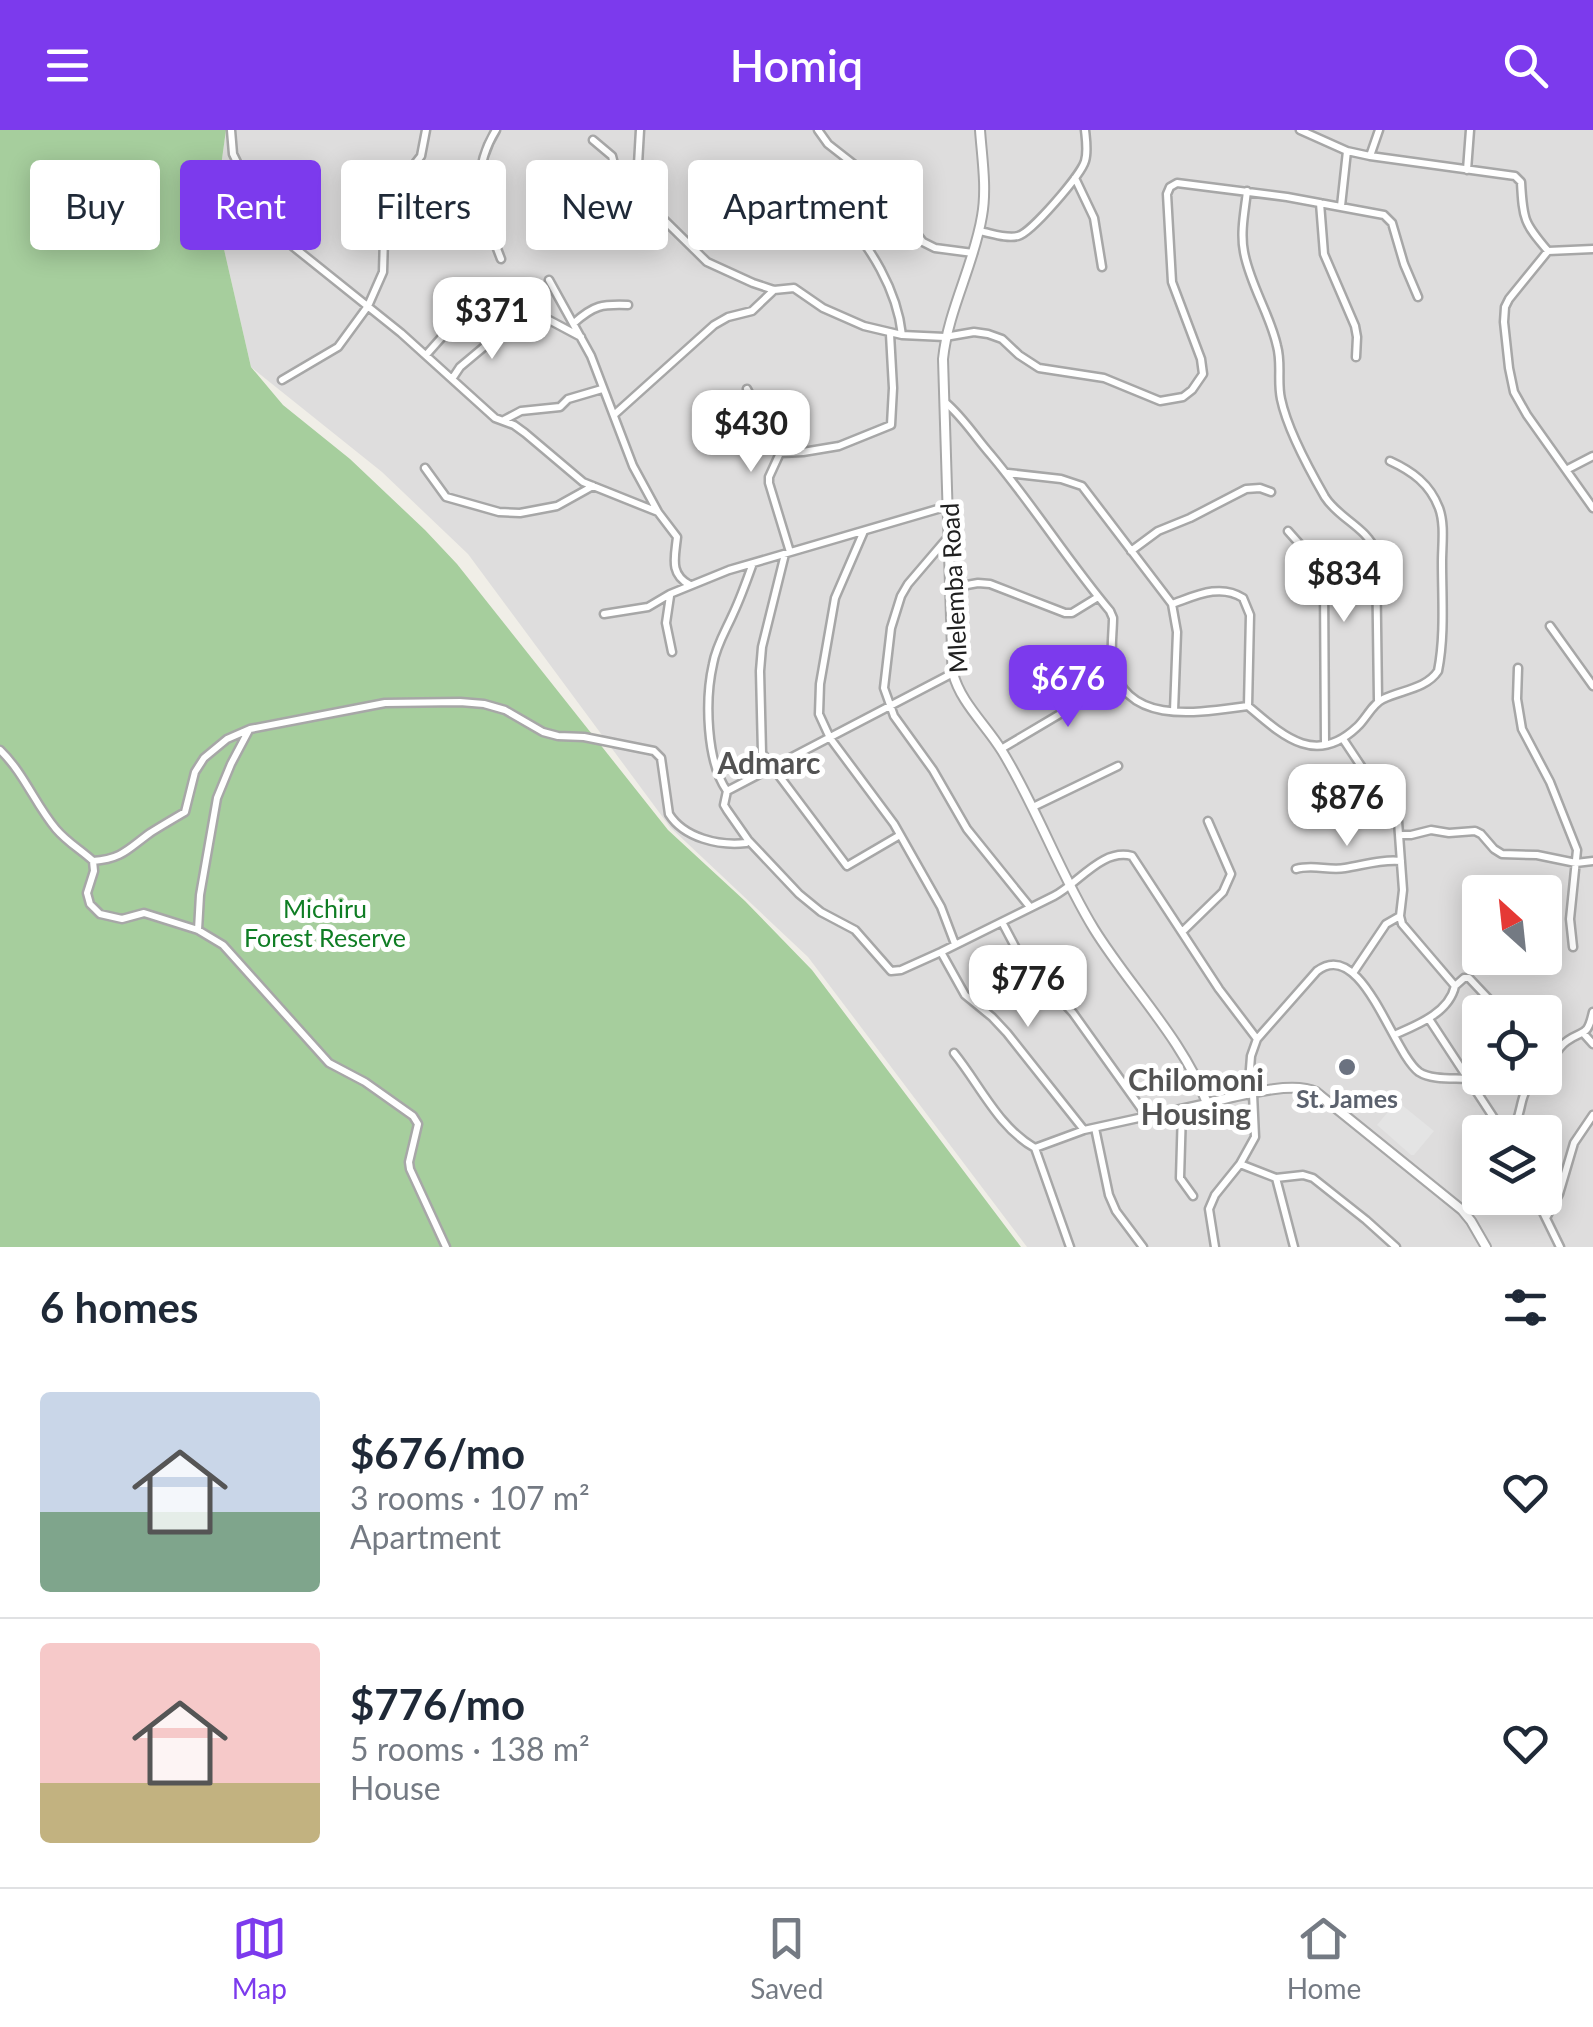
<!DOCTYPE html>
<html lang="en">
<head>
<meta charset="utf-8">
<style>
	body { margin:0; font-family:Lato,sans-serif; background:#f6f6f7; color:#1f2937; height:100vh; display:flex; flex-direction:column; font-size:38px; white-space:nowrap }
	* { box-sizing:border-box; margin:0 }
	p { font-size:32px; color:#747a83 }
	.icon { flex:none; width:55px; height:55px; fill:none; stroke:currentColor; stroke-width:2; stroke-linecap:round; stroke-linejoin:round }
	.map { position:relative; height:1117px; overflow:hidden }
	.panel { display:flex; flex-direction:column; background:#fff; flex:1 }
	.panel>* { flex:none }
	.guide { position:absolute; left:30px; top:30px; width:1000px; height:90px; display:flex; gap:20px }
	.needle { width:65px; rotate:333deg }
	.tools { position:absolute; left:1462px; top:745px; display:grid; gap:20px }
	.tools a { display:grid; place-items:center; width:100px; height:100px; border-radius:10px; background:#fff; box-shadow:0 5px 25px #0003; font-size:50px }
	.price { position:absolute; translate:-50% -85px; padding:0 22px; border-radius:20px; background:#fff; color:#222; font-size:32px; line-height:65px; filter:drop-shadow(0 2px 5px #0008) }
	.price::after { content:''; position:absolute; left:50%; top:60px; width:30px; height:22px; margin-left:-15px; background:inherit; clip-path:polygon(0 0,100% 0,50% 100%) }
	.price.on { background:#7c3aed; color:#fff }
	ul { padding:0; list-style:none }
	li { display:flex; align-items:center; gap:30px; height:250px; padding:0 40px }
	li+li { border-top:2px solid #e0e1e3 }
	li span { display:grid; place-items:center; flex:none; width:280px; height:200px; border-radius:10px; color:#555 }
	li>.icon { margin-inline-start:auto }
	span .icon { width:120px; height:120px; fill:#fffc; stroke-width:1 }
	li b { font-size:42px }
	h2 { display:flex; justify-content:space-between; align-items:center; height:120px; padding:0 40px; font-size:42px }
	.tag { padding:0 35px; border-radius:10px; background:#fff; box-shadow:0 5px 25px #0003; font-size:35px; line-height:90px }
	.tag.on { background:#7c3aed; color:#fff }
	header { display:flex; justify-content:space-between; align-items:center; height:130px; padding:0 40px; background:#7c3aed; color:#fff; font-size:45px; font-weight:600 }
	.menu { display:flex; justify-content:space-around; align-items:center; height:140px; border-top:2px solid #e0e1e3; background:#fff; font-size:28px; color:#747a83 }
	.menu a { display:grid; justify-items:center; gap:5px }
	.menu .on { color:#7c3aed }
	.map>svg:first-child { display:block }
	.residential { fill:#dedddd; fill-rule:evenodd }
	.forest { fill:#a6ce9d }
	.parking { fill:#e4e4e4 }
	.lines { fill:none; stroke-linecap:round; stroke-linejoin:round }
	.minor-casing { stroke:#a7a7a7; stroke-width:11 }
	.tertiary-casing { stroke:#a7a7a7; stroke-width:12 }
	.minor { stroke:#fff; stroke-width:6 }
	.tertiary { stroke:#fff; stroke-width:8 }
	.worship-dot { fill:#6b7280; stroke:#fff; stroke-width:4 }
	.labels { text-anchor:middle; dominant-baseline:central; stroke-width:10; stroke-linejoin:round; paint-order:stroke }
	.street-label { font-size:25px; fill:#202020; stroke:#fff }
	.park-label { font-size:25px; fill:#0f7d24; stroke:#fff }
	.worship-label { font-size:25px; font-weight:bold; fill:#5b616d; stroke:#fff }
	.quarter-label { font-size:30px; font-weight:bold; fill:#535353; stroke:#fff }
</style>
</head>
<body>
<header><svg class="icon" aria-label="menu" viewBox="0 0 24 24"><path d="M4 6h16M4 12h16M4 18h16"/></svg>Homiq<svg class="icon" aria-label="search" viewBox="0 0 24 24"><circle cx="10" cy="10" r="6"/><path d="M15 15l6 6"/></svg></header>
<div class="map">
<svg width="1593" height="1117" viewBox="0 0 1593 1117">
	<rect width="100%" height="100%" fill="#f0eee7"/>
	<path class="residential" d="M226,0H1593V1117H1027L808,827L670,697L468,424L382,342L251,237L215,80ZM1480,762H1545V828H1480ZM1480,882H1545V948H1480ZM1480,1002H1545V1068H1480Z"/>
	<path class="forest" d="M0,0H226L215,80L251,237L283,275L350,329L425,400L457,434L668,700L745,771L812,840L1021,1117H0Z"/>
	<path class="parking" d="M1397,971L1434,1001L1414,1025H1411L1377,995Z"/>
	<g class="lines">
		<defs>
			<path id="minor" d="M231,0L233,24L265,90L275,102L401,203L495,288L514,295L525,303L583,352L658,382
				M496,0C467,47 483,82 501,129
				M818,0L828,14L879,54L923,112L935,118L973,123
				M1300,0L1347,21L1370,26L1515,46L1521,52C1523,90 1524,93 1548,121
				M593,10L612,26L617,46L637,53L650,76L707,132L753,153L774,160L794,158L823,178L864,196L902,205L945,207L974,202L988,204L1002,209L1019,225L1039,238L1104,248L1160,271L1183,267L1192,260L1203,244L1201,229L1172,152L1167,64L1170,57L1177,53L1287,67L1384,85L1392,93L1404,134L1418,167
				M1370,26L1379,0
				M1467,40L1470,0
				M1075,48L1094,88L1102,137
				M637,52L640,0
				M1247,61C1245,80 1240,102 1244,122C1250,155 1270,184 1277,216C1282,234 1277,251 1281,269C1287,298 1310,341 1325,367C1339,389 1367,397 1376,422L1378,570
				M1320,73L1324,124L1355,196L1357,207L1356,227
				M1341,76L1347,21
				M613,77L636,80L650,76
				M752,78L763,98L768,102C793,98 815,78 841,82C870,118 897,158 902,205
				M979,101C991,103 1006,109 1018,106C1031,103 1081,45 1085,31C1088,21 1086,10 1085,0
				M1593,119L1548,121L1509,169L1505,177L1504,192L1509,238L1514,262L1527,285L1593,378
				M549,150L591,226L633,336L658,382L677,407C675,427 669,444 690,455
				M521,168L536,183L581,207
				M574,193C594,175 602,174 628,175
				M426,225L450,198
				M452,249L460,237L509,196
				M282,250L338,217L368,176L383,142L385,72L421,26L426,0
				M747,259L780,323L769,347V353L790,422
				M945,272C964,288 975,307 991,325C1033,375 1068,431 1110,481L1113,488C1113,503 1110,520 1113,535C1126,597 1202,582 1248,576C1282,605 1315,637 1357,597C1366,589 1372,574 1383,569C1401,560 1426,559 1438,541C1445,506 1442,468 1442,432C1442,415 1445,394 1439,378C1430,354 1412,341 1390,331
				M615,284L714,195L728,187L752,181L774,160
				M504,290L521,281L560,277L568,269L602,259
				M780,323L803,322L839,316L891,295L893,258L890,204
				M425,338L446,367L499,382L520,383L557,376L593,356
				M1566,340L1593,326
				M1008,343L1061,349L1082,356L1172,474L1177,502L1174,581
				M864,401L835,468L820,554L819,584L830,608L894,694L941,777L955,814
				M1288,401L1312,428L1324,454L1325,614
				M949,406L908,454L901,466L891,498L884,558L894,586L933,640L967,699L1030,777
				M1131,421L1158,401L1190,388L1246,359L1260,358L1271,362
				M785,424L762,517L760,541L762,623L847,736L900,705
				M950,458L978,453L990,454L1065,483H1072L1098,467
				M670,466L666,493L672,522
				M1172,474C1195,466 1220,453 1243,468L1250,485L1248,576
				M604,484L648,477L670,464L729,440L948,376
				M1550,496L1593,556
				M1518,538L1517,569L1522,599L1550,652L1577,720L1570,789L1573,817
				M953,543L727,661L724,675L727,680L748,710L799,764L821,782L855,800L891,841L901,840L941,822L1054,766C1079,753 1102,718 1132,726L1219,859L1257,909
				M1343,609L1363,639L1368,656L1392,678L1398,691L1403,760L1400,786L1402,794L1455,856C1449,883 1417,895 1394,905
				M1001,619L1060,584L1119,553
				M0,620C24,643 35,674 56,699C67,712 81,720 93,731C122,729 128,719 150,703C161,696 173,689 185,682L195,642L204,628L227,609L250,599L385,573L460,572L484,574L505,580L543,602L558,606L584,607L654,621L661,628L669,684C684,708 719,716 746,713L748,710
				M727,661C706,631 705,569 713,534C716,516 726,500 733,484C741,467 747,450 753,433
				M1033,677L1118,636
				M1400,705H1411L1431,700L1449,703L1475,701L1481,704L1494,719L1502,724L1537,725L1576,733L1593,731
				M93,731L94,741L87,763L90,774L100,784L122,789L144,783L198,800L223,815L329,933L365,952L413,986L418,994L409,1032L410,1039L446,1117
				M1296,739C1313,734 1329,741 1345,738C1364,735 1382,729 1401,731
				M1002,792L1020,826L1073,883L1148,988
				M198,800L200,765L217,668L231,634L249,600
				M1183,801L1223,762L1231,744L1208,691
				M941,822L965,865L992,887L1007,903L1084,1000
				M1353,843L1386,794L1400,786
				M1455,856L1464,848H1469L1501,882
				M1429,889L1503,1002
				M1584,904L1593,914
				M954,923C980,955 998,997 1035,1018L1084,1000L1207,973
				M1545,938C1552,930 1558,917 1567,911C1584,899 1587,908 1593,882
				M1248,965L1251,926L1257,909L1317,841C1362,807 1392,922 1419,942C1431,950 1453,948 1467,949
				M1182,980L1180,1048L1193,1066
				M1095,998L1109,1065L1116,1081L1143,1117
				M1511,1002C1525,981 1516,968 1535,948
				M1035,1018L1070,1117
				M1240,1034L1276,1048L1303,1045L1313,1048L1366,1090L1396,1117
				M1276,1048L1294,1117
				M1536,1068L1560,1117
				M1546,1088L1559,1064L1574,1013L1593,985
				M1215,1117L1209,1079L1215,1065L1240,1034L1255,1007L1253,964"/>
			<path id="tertiary" d="M980,0C982,28 987,58 982,86C974,135 948,180 943,229L952,520C952,527 952,536 953,543C960,572 987,596 1002,621C1037,678 1059,742 1094,799C1130,857 1182,908 1207,973C1235,967 1291,950 1316,962L1462,1080L1471,1091L1486,1117"/>
		</defs>
		<use href="#minor" class="minor-casing"/>
		<use href="#tertiary" class="tertiary-casing"/>
		<use href="#minor" class="minor"/>
		<use href="#tertiary" class="tertiary"/>
	</g>
	<circle class="worship-dot" cx="1347" cy="937" r="10"/>
	<g class="labels">
		<g class="street-label">
			<text transform="translate(953 458) rotate(-93)">Mlelemba Road</text>
		</g>
		<g class="park-label">
			<text x="325" y="778">Michiru<tspan x="325" dy="29">Forest Reserve</tspan></text>
		</g>
		<g class="worship-label">
			<text x="1347" y="968">St. James</text>
		</g>
		<g class="quarter-label">
			<text x="769" y="632">Admarc</text>
			<text x="1196" y="949">Chilomoni<tspan x="1196" dy="34">Housing</tspan></text>
		</g>
	</g>
</svg>
<div class="tools">
<a><svg class="needle" viewBox="-14 -14 28 28"><path d="M0-13l5 13h-10z" fill="#e53935"/><path d="M0 13l5-13h-10z" fill="#747a83"/></svg></a>
<a><svg class="icon" aria-label="locate" viewBox="0 0 24 24"><circle cx="12" cy="12" r="6"/><path d="M12 2v4M12 18v4M2 12h4M18 12h4"/></svg></a>
<a><svg class="icon" aria-label="layers" viewBox="0 0 24 24"><path d="M12 4l9 5-9 5-9-5zM3 14l9 5 9-5"/></svg></a>
</div>
<b class="price" style="left:492px;top:232px">$371</b>
<b class="price" style="left:751px;top:345px">$430</b>
<b class="price" style="left:1344px;top:495px">$834</b>
<b class="price on" style="left:1068px;top:600px">$676</b>
<b class="price" style="left:1347px;top:719px">$876</b>
<b class="price" style="left:1028px;top:900px">$776</b>
<div class="guide">
<a class="tag">Buy</a>
<a class="tag on">Rent</a>
<a class="tag">Filters</a>
<a class="tag">New</a>
<a class="tag">Apartment</a>
</div>
</div>
<section class="panel">
<h2>6 homes<svg class="icon" aria-label="filters" viewBox="0 0 24 24"><path d="M4 7h16M4 17h16"/><circle cx="9" cy="7" r="2"/><circle cx="15" cy="17" r="2"/></svg></h2>
<ul>
<li><span style="background:linear-gradient(#c9d6e8 60%,#7fa58c 0)"><svg class="icon" aria-label="home" viewBox="0 0 24 24"><path d="M3 11l9-7 9 7M6 9v11h12V9"/></svg></span><div><b>$676/mo</b><p>3 rooms · 107 m²</p><p>Apartment</p></div><svg class="icon" aria-label="heart" viewBox="0 0 24 24"><path d="M12 20l-8-8c-3-5 5-10 8-4 3-6 11-1 8 4z"/></svg></li>
<li><span style="background:linear-gradient(#f6c9c9 70%,#c2b280 0)"><svg class="icon" aria-label="home" viewBox="0 0 24 24"><path d="M3 11l9-7 9 7M6 9v11h12V9"/></svg></span><div><b>$776/mo</b><p>5 rooms · 138 m²</p><p>House</p></div><svg class="icon" aria-label="heart" viewBox="0 0 24 24"><path d="M12 20l-8-8c-3-5 5-10 8-4 3-6 11-1 8 4z"/></svg></li>
</ul>
</section>
<nav class="menu">
<a class="on"><svg class="icon" aria-label="map" viewBox="0 0 24 24"><path d="M3 6l6-2 6 2 6-2v14l-6 2-6-2-6 2zM9 4v14M15 6v14"/></svg>Map</a>
<a><svg class="icon" aria-label="saved" viewBox="0 0 24 24"><path d="M7 4h10v16l-5-4-5 4z"/></svg>Saved</a>
<a><svg class="icon" aria-label="home" viewBox="0 0 24 24"><path d="M3 11l9-7 9 7M6 9v11h12V9"/></svg>Home</a>
</nav>
</body>
</html>
